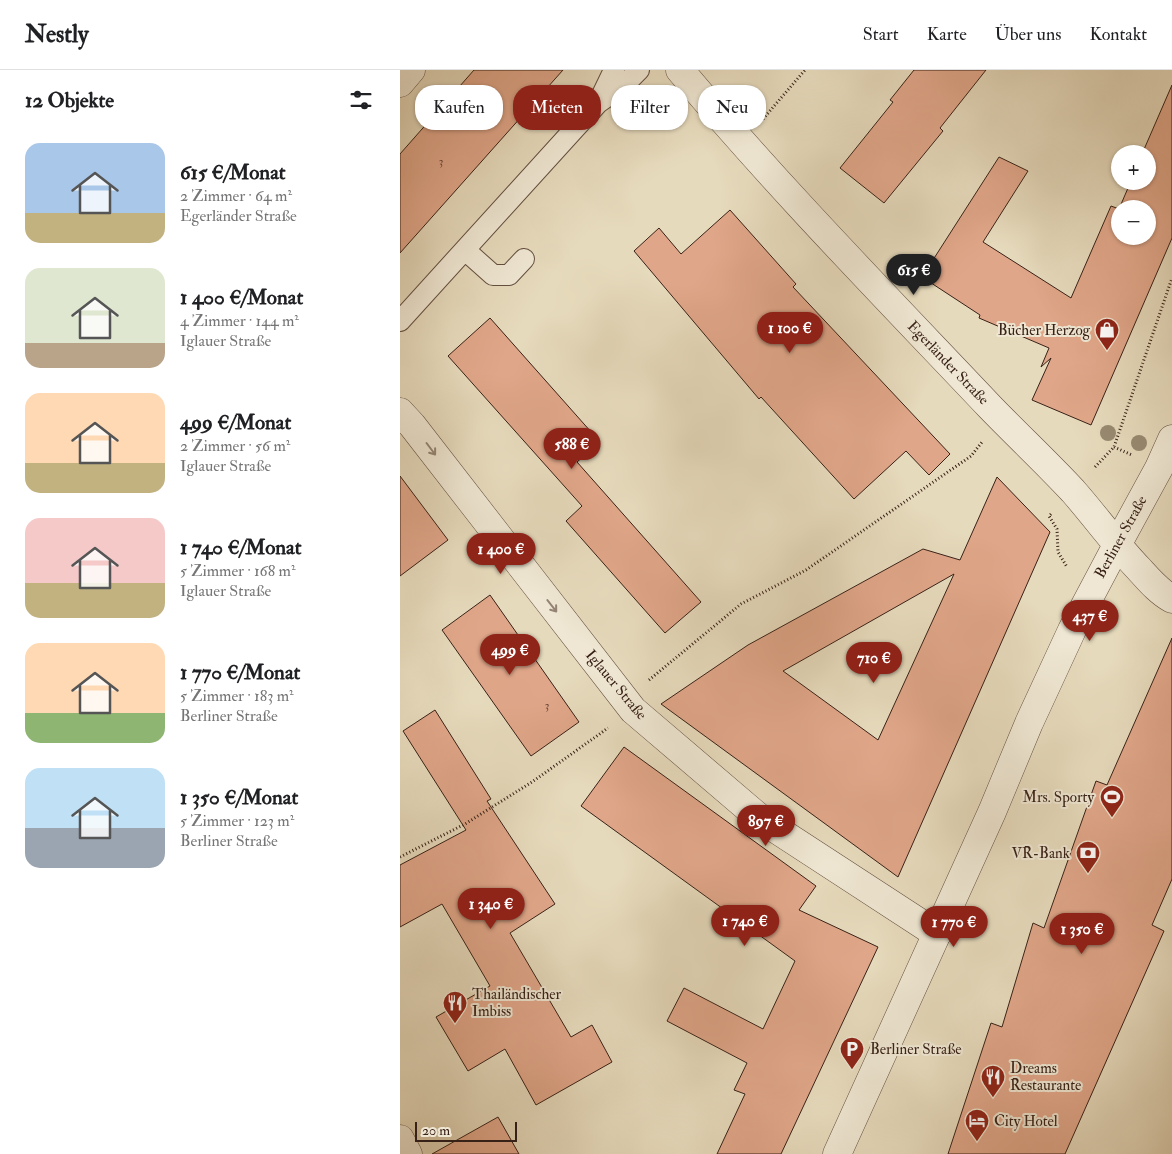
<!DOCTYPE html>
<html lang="de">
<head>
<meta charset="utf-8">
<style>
	body { margin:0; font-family:"IM FELL Double Pica",serif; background:#f2f2f2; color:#202124; height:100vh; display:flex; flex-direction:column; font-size:19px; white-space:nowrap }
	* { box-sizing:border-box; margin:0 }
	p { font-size:16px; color:#757577 }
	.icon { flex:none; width:28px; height:28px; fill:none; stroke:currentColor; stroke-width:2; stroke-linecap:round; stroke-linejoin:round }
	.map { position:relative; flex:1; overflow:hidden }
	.details { display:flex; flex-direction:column; background:#fff; width:400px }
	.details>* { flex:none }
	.guide { position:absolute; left:15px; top:15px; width:475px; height:45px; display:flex; gap:10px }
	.buttons { position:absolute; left:711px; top:75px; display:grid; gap:10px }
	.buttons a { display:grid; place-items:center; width:45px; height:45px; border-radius:50%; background:#fff; box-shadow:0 1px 4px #0004; font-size:25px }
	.scale { position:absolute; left:15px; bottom:12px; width:102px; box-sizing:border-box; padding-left:5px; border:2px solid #382117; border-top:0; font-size:14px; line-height:18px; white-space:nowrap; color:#382117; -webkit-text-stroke:4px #efe7d3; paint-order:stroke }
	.price { position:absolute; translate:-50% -42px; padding:0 11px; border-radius:18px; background:#8f2418; color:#fff; font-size:16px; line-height:32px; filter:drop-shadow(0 1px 2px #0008) }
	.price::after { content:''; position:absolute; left:50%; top:30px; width:15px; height:11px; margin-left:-8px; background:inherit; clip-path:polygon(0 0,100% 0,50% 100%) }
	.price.on { background:#222; color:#fff }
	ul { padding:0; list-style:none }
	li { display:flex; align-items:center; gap:15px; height:125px; padding:0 25px }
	li span { display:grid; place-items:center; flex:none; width:140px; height:100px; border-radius:15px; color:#555 }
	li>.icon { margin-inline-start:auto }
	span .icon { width:60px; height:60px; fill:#fffc; stroke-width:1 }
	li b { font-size:21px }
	h2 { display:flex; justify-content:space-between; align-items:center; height:60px; padding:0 25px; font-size:21px }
	.tag { padding:0 18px; border-radius:20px; background:#fff; box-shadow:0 1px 4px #0004; font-size:18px; line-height:45px }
	.tag.on { background:#8f2418; color:#fff }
	header { display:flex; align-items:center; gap:30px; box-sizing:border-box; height:70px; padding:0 25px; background:#fff; border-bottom:1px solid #e0e0e0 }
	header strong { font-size:24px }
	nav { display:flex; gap:28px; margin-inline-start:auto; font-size:18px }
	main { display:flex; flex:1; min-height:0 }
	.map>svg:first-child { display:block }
	.building { fill:#e0a689; stroke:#382117; fill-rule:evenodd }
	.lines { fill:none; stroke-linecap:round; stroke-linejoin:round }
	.service-casing { stroke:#644f40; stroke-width:22 }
	.minor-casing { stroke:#644f40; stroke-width:29 }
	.tertiary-casing { stroke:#644f40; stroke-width:29 }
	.path { stroke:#382117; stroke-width:3; stroke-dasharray:1 2.5; stroke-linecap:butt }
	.service { stroke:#efe7d3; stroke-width:20 }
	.minor { stroke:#efe7d3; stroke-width:28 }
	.tertiary { stroke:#efe7d3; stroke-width:28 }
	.tree { fill:#988a71 }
	.oneway { stroke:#948475 }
	.labels { text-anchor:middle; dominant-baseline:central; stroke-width:4; stroke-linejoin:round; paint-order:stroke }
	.number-label { font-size:12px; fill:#624234 }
	.poi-label { font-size:15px; fill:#382117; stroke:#efe7d3; text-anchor:start }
	.street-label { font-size:15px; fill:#382117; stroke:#efe7d3 }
</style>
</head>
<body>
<header>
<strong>Nestly</strong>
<nav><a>Start</a><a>Karte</a><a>Über uns</a><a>Kontakt</a></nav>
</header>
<main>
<section class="details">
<h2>12 Objekte<svg class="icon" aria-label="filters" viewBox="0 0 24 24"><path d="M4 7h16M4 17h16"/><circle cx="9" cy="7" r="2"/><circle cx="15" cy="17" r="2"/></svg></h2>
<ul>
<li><span style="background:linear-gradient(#a9c7e8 70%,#c2b280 0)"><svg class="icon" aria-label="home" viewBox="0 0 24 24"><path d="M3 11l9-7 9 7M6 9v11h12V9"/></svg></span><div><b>615 €/Monat</b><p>2 Zimmer · 64 m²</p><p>Egerländer Straße</p></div></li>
<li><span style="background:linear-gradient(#dfe7d0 75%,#b9a48a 0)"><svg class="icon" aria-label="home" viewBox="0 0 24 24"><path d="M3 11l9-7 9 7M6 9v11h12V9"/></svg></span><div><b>1 400 €/Monat</b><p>4 Zimmer · 144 m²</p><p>Iglauer Straße</p></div></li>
<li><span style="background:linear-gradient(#ffd9b3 70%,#c2b280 0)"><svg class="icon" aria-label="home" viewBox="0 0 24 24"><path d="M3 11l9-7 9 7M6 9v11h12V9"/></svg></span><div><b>499 €/Monat</b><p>2 Zimmer · 56 m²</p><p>Iglauer Straße</p></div></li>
<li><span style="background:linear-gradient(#f6c9c9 65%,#c2b280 0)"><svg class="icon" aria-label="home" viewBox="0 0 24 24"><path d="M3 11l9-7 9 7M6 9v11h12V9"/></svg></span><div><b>1 740 €/Monat</b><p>5 Zimmer · 168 m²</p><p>Iglauer Straße</p></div></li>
<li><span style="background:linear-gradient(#ffd9b3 70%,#8fb573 0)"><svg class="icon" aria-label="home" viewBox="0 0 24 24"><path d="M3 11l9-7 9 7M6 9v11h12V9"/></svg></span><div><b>1 770 €/Monat</b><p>5 Zimmer · 183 m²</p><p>Berliner Straße</p></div></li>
<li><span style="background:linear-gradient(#bfe0f5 60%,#9aa5b1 0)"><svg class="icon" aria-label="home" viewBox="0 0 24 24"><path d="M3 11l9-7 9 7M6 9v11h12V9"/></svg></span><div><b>1 350 €/Monat</b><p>5 Zimmer · 123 m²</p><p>Berliner Straße</p></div></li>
</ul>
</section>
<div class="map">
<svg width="772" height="1084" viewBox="0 0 772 1084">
	<rect width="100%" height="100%" fill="#e6dabc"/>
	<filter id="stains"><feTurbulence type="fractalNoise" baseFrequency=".004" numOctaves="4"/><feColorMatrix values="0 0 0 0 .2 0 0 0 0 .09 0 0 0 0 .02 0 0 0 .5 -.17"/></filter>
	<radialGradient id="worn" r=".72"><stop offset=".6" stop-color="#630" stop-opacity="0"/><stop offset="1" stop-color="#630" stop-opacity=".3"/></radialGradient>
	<path class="building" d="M74,0H163L0,183V84Z
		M514,0H586L540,58L543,61L484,133L440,98L493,32L490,30Z
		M772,15V168L691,355L632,330L651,288L641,297L649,278L579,248L580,245L522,207L599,87L628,101L583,172L671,228L711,136L719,139L731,111H748V84H742ZM720,139H748V166H720Z
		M330,140L396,214L393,217L550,384L529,405L506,381L454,429L361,327L359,329L234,181L259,158L281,184Z
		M90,248L200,372L177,392L301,532L265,563L166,451L182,436L48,286Z
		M0,406L48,470L0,506Z
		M597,407L650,462L498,807L261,634L348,575L523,479L560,490ZM554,504L478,670L383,601Z
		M90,525L179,652L131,686L42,560Z
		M772,568V809L752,855L764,861L665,1084H548L591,953L602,957L633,853L644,858L696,711L707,715Z
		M35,640L91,729L87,731L155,834L110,863L171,967L192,955L212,992L136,1035L105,979L68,1001L36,947L90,916L42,834L0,857V795L66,760L3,661Z
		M224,677L416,816L399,840L478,877L381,1084H317L345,1024L334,1020L347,993L267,951L284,918L363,959L395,891L181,736Z
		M98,1047L119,1084H32Z"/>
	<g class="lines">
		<defs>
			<path id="service" d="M199,31L214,0
				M65,180L93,205H109L124,189
				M0,251L198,33L225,14L239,0"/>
			<path id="minor" d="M0,13L11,0
				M0,342L12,355L233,640L362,750L537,864
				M717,475L759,398L772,369
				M0,1069L8,1084"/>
			<path id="tertiary" d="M280,0C378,117 485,226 590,337C617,365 646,392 673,421C695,446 715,474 739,499C749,510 759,522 772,529
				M437,1084L592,742L629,653L672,560L717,475"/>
		</defs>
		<use href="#service" class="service-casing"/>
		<use href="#minor" class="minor-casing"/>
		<use href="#tertiary" class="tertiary-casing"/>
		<path class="path" d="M363,49L405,0
			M714,377L732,385
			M695,397L714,377L772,208
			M651,444L649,446L657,459L658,482L667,497
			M249,610L341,534L406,500L571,386L582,372
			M0,787L65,754L132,712L208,658"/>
		<use href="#service" class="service"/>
		<use href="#minor" class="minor"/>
		<use href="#tertiary" class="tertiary"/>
	</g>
	<g class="tree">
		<circle cx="708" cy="363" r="8"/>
		<circle cx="739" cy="373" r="8"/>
	</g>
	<defs><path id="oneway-shaft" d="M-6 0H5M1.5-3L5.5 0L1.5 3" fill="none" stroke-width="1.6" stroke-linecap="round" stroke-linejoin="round" transform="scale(1.25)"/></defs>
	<g class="oneway">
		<use href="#oneway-shaft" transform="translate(31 379) rotate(53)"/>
		<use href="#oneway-shaft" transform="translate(152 536) rotate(52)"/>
	</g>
	<defs>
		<symbol id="shop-pin" viewBox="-11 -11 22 30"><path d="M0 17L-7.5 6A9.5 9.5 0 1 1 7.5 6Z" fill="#8f2418" stroke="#efe7d3"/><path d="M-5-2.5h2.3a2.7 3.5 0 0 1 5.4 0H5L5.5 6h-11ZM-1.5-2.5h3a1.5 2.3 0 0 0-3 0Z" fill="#fff"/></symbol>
		<symbol id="stadium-pin" viewBox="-11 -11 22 30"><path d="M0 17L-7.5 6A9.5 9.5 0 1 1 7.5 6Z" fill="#8f2418" stroke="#efe7d3"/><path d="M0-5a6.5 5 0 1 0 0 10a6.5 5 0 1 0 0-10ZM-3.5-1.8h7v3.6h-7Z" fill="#fff"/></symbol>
		<symbol id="bank-pin" viewBox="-11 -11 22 30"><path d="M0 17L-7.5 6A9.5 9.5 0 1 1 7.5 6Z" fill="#8f2418" stroke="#efe7d3"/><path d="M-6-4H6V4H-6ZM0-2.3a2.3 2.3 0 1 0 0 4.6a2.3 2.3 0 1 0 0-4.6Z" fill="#fff"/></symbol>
		<symbol id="restaurant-pin" viewBox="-11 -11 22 30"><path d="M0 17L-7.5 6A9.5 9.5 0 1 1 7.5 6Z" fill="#8f2418" stroke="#efe7d3"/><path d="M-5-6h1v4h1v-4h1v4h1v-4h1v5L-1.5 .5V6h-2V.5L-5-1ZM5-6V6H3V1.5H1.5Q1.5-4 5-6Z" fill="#fff"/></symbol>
		<symbol id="parking-pin" viewBox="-11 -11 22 30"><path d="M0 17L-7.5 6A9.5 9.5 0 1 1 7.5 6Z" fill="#8f2418" stroke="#efe7d3"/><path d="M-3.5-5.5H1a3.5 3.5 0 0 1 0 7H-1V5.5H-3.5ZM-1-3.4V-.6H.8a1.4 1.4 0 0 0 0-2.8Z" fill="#fff"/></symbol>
		<symbol id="hotel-pin" viewBox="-11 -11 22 30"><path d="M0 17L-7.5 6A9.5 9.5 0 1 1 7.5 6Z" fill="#8f2418" stroke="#efe7d3"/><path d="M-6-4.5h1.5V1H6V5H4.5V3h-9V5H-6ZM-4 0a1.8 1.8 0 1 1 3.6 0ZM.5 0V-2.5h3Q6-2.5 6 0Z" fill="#fff"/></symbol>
	</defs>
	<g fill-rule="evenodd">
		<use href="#shop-pin" x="693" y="246" width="28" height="38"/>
		<use href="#stadium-pin" x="698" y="713" width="28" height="38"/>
		<use href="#bank-pin" x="674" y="769" width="28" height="38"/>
		<use href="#restaurant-pin" x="41" y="919" width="28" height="38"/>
		<use href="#parking-pin" x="438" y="965" width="28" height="38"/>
		<use href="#restaurant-pin" x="579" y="993" width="28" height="38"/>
		<use href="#hotel-pin" x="563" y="1037" width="28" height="38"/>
	</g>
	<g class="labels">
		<g class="number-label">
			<text x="41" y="91">3</text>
			<text x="147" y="635">3</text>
		</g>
		<g class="poi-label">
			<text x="690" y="260" text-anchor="end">Bücher Herzog</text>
			<text x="694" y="727" text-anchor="end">Mrs. Sporty</text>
			<text x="670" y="783" text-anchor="end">VR-Bank</text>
			<text x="72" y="924">Thailändischer<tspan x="72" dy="17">Imbiss</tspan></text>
			<text x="470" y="979">Berliner Straße</text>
			<text x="610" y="998">Dreams<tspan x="610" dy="17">Restaurante</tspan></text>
			<text x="594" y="1051">City Hotel</text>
		</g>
		<g class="street-label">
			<text transform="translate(548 293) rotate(46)">Egerländer Straße</text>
			<text transform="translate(721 467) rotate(-61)">Berliner Straße</text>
			<text transform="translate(216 615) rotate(50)">Iglauer Straße</text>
		</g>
	</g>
	<rect width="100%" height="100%" filter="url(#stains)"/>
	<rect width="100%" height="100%" fill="url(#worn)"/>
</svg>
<div class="buttons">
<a>+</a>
<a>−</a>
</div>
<div class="scale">20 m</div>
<b class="price on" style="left:514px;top:226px">615 €</b>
<b class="price" style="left:390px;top:284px">1 100 €</b>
<b class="price" style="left:172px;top:400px">588 €</b>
<b class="price" style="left:101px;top:505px">1 400 €</b>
<b class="price" style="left:690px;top:572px">437 €</b>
<b class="price" style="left:110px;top:606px">499 €</b>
<b class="price" style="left:474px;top:614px">710 €</b>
<b class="price" style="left:366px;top:777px">897 €</b>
<b class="price" style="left:91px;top:860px">1 340 €</b>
<b class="price" style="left:345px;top:877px">1 740 €</b>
<b class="price" style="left:554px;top:878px">1 770 €</b>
<b class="price" style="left:682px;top:885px">1 350 €</b>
<div class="guide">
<a class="tag">Kaufen</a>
<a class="tag on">Mieten</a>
<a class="tag">Filter</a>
<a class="tag">Neu</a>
</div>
</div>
</main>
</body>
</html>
